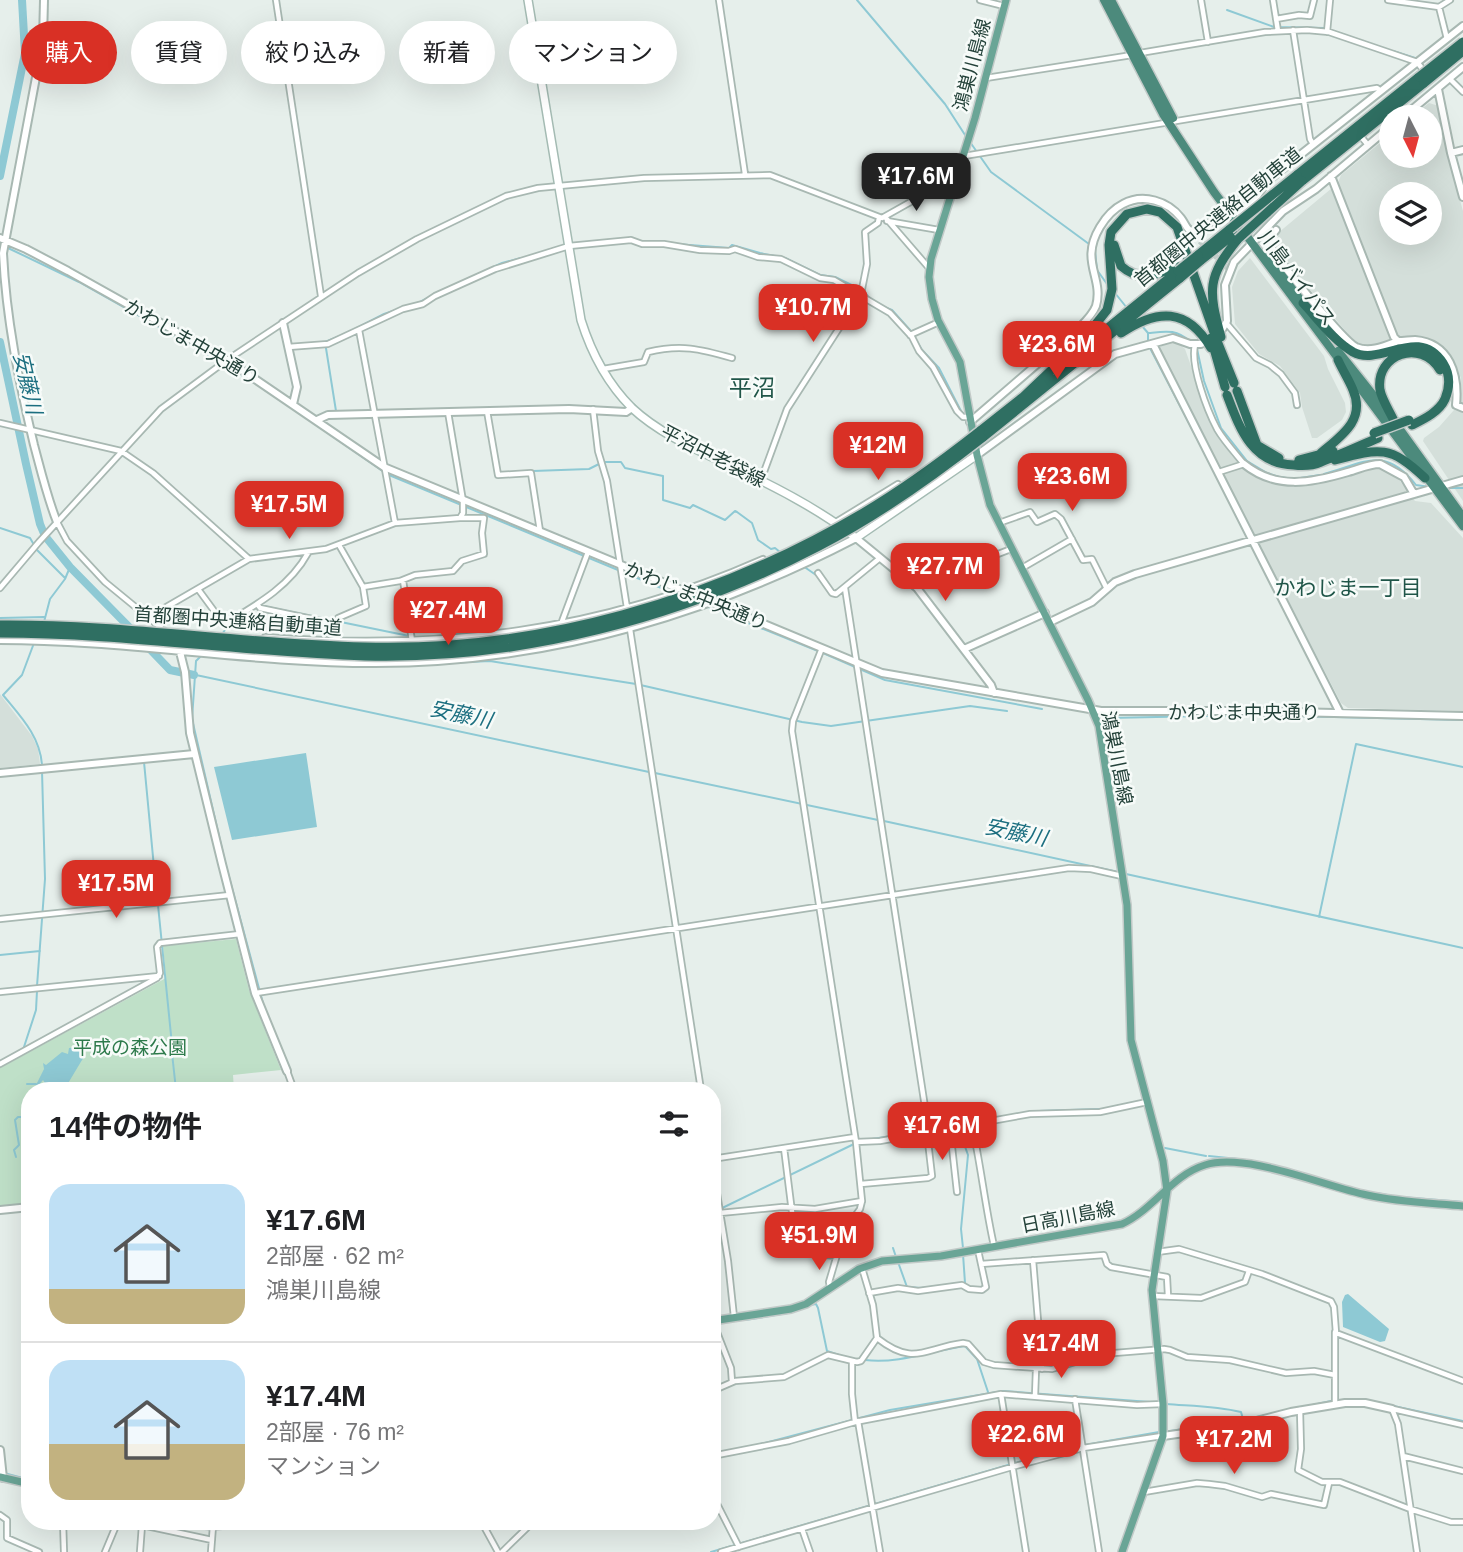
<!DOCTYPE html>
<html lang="ja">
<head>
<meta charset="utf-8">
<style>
	body { margin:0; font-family:Arial,"Noto Sans JP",sans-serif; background:#f6f6f6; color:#202124; height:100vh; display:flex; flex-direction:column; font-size:26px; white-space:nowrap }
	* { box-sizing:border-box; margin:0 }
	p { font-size:23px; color:#757577 }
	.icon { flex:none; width:38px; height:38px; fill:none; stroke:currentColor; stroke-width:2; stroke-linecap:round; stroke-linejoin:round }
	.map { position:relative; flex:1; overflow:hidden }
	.drawer { position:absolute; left:21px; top:1082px; width:700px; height:448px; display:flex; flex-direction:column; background:#fff; border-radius:28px; box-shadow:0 7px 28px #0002 }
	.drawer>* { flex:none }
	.guide { position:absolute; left:21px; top:21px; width:700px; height:63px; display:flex; gap:14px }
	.needle { width:46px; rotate:174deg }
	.tools { position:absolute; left:1379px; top:105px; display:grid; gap:14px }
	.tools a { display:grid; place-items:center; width:63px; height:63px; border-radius:50%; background:#fff; box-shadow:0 7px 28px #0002; font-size:35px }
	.price { position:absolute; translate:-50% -60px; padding:0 16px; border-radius:14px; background:#d93025; color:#fff; font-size:23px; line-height:46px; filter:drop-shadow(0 2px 4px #0008) }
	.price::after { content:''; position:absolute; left:50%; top:42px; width:21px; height:16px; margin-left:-10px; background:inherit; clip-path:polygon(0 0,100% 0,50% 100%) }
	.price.current { background:#222; color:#fff }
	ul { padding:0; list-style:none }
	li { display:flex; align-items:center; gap:21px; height:175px; padding:0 28px }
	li+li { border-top:2px solid #e0e0e0 }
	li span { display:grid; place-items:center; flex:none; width:196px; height:140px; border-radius:21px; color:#555 }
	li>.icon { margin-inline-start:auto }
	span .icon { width:84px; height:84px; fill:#fffc; stroke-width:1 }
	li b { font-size:30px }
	h2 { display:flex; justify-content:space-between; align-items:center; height:84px; padding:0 28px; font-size:30px }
	.pill { padding:0 24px; border-radius:32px; background:#fff; box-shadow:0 7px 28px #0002; font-size:24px; line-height:63px }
	.pill.current { background:#d93025; color:#fff }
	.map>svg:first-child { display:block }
	.built { fill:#d4dfda; fill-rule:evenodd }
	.green { fill:#bfe0c8 }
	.water { fill:#8ec9d4 }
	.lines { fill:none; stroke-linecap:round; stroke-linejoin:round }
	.stream { stroke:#8ec9d4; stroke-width:2 }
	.river { stroke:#8ec9d4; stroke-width:8 }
	.tertiary-tunnel { stroke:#bfccc8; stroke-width:6; stroke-dasharray:6 3; stroke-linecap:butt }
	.minor-casing { stroke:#a8b8b2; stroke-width:8 }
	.tertiary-casing { stroke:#a8b8b2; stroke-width:10 }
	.secondary-casing { stroke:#a4bbb3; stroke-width:10 }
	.primary-casing { stroke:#c2cac8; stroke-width:10 }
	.trunk-casing { stroke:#c2cac8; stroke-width:11 }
	.motorway-casing { stroke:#c2cac8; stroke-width:12 }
	.minor { stroke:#fff; stroke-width:4.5 }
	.tertiary { stroke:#fff; stroke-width:6 }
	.secondary { stroke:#fff; stroke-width:7 }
	.primary { stroke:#6aa596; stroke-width:7 }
	.trunk { stroke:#4c8a7c; stroke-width:8 }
	.motorway { stroke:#2f6f62; stroke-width:9 }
	.motorway-bridge-casing { stroke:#c2cac8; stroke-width:12; stroke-linecap:butt }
	.motorway-bridge { stroke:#2f6f62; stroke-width:9 }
	.labels { text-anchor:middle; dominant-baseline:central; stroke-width:5; stroke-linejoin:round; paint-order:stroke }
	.street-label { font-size:19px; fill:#24423a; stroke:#f7fbf9 }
	.park-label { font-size:19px; fill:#2d7a4b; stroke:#f7fbf9 }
	.water-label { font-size:21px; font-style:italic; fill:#1c6f80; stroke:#f7fbf9 }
	.neighbourhood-label { font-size:21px; fill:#1f5548; stroke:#f7fbf9 }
	.quarter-label { font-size:23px; fill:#1f5548; stroke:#f7fbf9 }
</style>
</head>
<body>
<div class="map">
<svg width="1463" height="1552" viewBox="0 0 1463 1552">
	<rect width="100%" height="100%" fill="#e6efeb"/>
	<path class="built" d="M1429,103L1439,106L1448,157L1463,211V501L1423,441L1424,438L1439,427L1454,410L1461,396V378L1449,353L1434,341L1415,336H1407L1373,346L1356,343L1273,247L1272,238L1338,183L1341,175L1391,134V156H1430V117H1411ZM1391,194H1430V233H1391Z
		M1250,258L1324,356L1328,369L1345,403L1346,412L1342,420L1317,438H1312L1302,407L1300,393L1280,366L1259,354L1235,324L1232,287L1238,271Z
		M1170,341L1177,342L1185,349L1214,431L1232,456L1248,472L1272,484L1295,486L1378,467L1397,477L1415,501L1431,503L1463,538V711L1348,708L1341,703L1161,354L1159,349L1162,344Z
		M0,694L32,736L38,749L40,764L0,768Z"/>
	<path class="green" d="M236,939L249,990L281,1070L233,1075L234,1090H30V1203L0,1206V1068L166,978L163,946Z"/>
	<path class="water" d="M306,753L317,827L232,840L214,767Z
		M80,1047L85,1055L64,1090H42L45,1083L43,1080L38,1086L36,1085L44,1069L43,1063L46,1065L62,1052L68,1054L69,1048Z
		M1348,1294L1389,1329L1385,1341L1380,1342L1343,1327L1342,1302L1345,1295Z"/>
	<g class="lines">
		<path class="stream" d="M857,0L945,104L967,138
			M1227,10L1274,27L1324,28
			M1330,30L1348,36
			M1393,51L1415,58
			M1456,82L1463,89
			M970,142L991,172L1089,244
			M626,238L644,242
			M650,242L729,248L732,245L760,253L785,258L820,275L835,277L864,291L870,299
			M581,243L617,239
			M8,248L79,282L212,357L266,390L384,472
			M1095,251L1097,270L1107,284
			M468,279L502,263L521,258
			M1115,293L1127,308
			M884,307L892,310L910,330L922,350L939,368L962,413
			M1142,326L1148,333V342
			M353,330L384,314L420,302L447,288
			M1149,333C1167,331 1176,329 1191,342
			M1150,348L1228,498
			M1197,349L1204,381L1221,428L1247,461L1267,473L1279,477L1294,479L1320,475
			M336,411L325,342L345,334
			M409,416L446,415
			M343,418L372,417
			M604,462H621L625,468L663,476V500L690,508L693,505L725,520L735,511L737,512L752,523L758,540L771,549L775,548L780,552
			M533,471L589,469L599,464
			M1324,474C1365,463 1384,445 1416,485L1430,487
			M389,475L671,592
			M1446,488H1463
			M0,528L30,538L37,550L65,578
			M803,566L816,575H818
			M706,606L818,651
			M0,618L44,617
			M44,622L50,599L65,579L70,567
			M221,635C231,622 247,609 263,606L409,636
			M34,643L22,675L3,695C21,717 40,736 42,765
			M823,653L885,680L1042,709
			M203,654L196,661L192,719L225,862L264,1007
			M447,663L490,661L636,684L802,722L831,726L970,706L1007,711
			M196,675L649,772
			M1108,718L1254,715L1463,720
			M655,773L878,820
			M884,821L1118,872
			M1126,874L1463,948
			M157,899L144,762L193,757
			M158,905L172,1045
			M1319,917L1356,744L1463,767
			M0,955L40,951
			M37,986L45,879L42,771
			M23,1050L36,1010L37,991
			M172,1053L176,1090
			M27,1084H36
			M1016,1114L1039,1111L1102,1109
			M958,1127L968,1155L961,1229L963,1248
			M872,1139L918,1132
			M1165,1148L1206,1156
			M1209,1156L1238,1159
			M16,1157L14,1150L19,1145L15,1120L18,1117H30
			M1377,1193L1392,1196
			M1401,1197L1463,1202
			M0,1213L30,1210
			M712,1213L856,1143
			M893,1248L896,1257
			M898,1262L907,1287L921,1288L965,1283L963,1254
			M810,1305L816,1304L818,1308L827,1351L839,1355
			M745,1320L788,1313
			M865,1360C899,1364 931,1351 965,1346L977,1359L988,1392
			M1375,1402L1463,1421
			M1166,1404C1191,1406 1216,1406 1241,1412L1243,1419
			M1164,1432L1243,1420L1331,1401L1362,1400
			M757,1445L890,1410L1003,1391L1150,1402
			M1085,1445L1159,1432
			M4,1473L30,1480
			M711,1552L1015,1463L1080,1446"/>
		<path class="river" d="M0,176L25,53L22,0
			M0,342L26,464L40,524L45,536L70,567L134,632
			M145,644L170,670L194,675"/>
		<path class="tertiary-tunnel" d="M1200,241L1228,268"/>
		<defs>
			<path id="minor" d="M276,0L321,296
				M719,0L745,174
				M980,0L1004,6
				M1201,0L1208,42
				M1273,0L1278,31
				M1388,0L1439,7L1450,0
				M1439,7L1447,39
				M1276,19L1299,15L1310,16L1314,0
				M1293,30L1310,139L1313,144
				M1327,32L1330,0
				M1140,53L1265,32L1307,30L1329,32L1417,62L1424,71
				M986,78L1132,55
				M1450,79L1463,92
				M1363,139L1368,145
				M964,156L1377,88L1381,91
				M885,217L929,268
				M887,221L939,230
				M1227,324L1256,358L1270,365L1281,374L1295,393L1297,405
				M359,330L395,523
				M910,335L939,322
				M1195,345C1190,365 1207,410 1217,429C1224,441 1235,453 1244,464L1219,472
				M288,347L328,344L403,309L423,304L435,296L495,269L569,246L631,240L642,244H664L700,250L729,251L735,249L758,257L781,259L820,278L834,280L890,313L912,337L919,351L933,367L957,411L963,417H969
				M603,369L644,362L648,352C681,344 700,349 732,358
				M593,409L598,451L607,481L627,608
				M487,411L498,475L531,473L540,531
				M0,423L121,451L153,473L249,559
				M761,480L787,409L861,294L867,264L865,232L878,223L879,218
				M57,522L67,541L105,582L166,632
				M836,522L898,484L902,489
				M999,523L1030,512L1037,522L1055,514L1061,519L1083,560L1092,559L1107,589
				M1022,568L1072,539
				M818,573L832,593L836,594L880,558
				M902,574L941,576L1011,549
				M403,580L412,641
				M363,587L400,581L415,575L453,571L462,561L484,554L482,533L484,518H461
				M0,588L39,542L161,409L227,360L358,273L417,239L506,196L538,188L644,178L770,175L882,218L955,177
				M845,588L929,1133
				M198,589L223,623H226C258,604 290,586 308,553
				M257,604L260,608L336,624
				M149,617L249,559L326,549L395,523L460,518L463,513V501L448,412
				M561,624L588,552
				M630,629L701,1090
				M265,637C443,650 598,632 763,559L765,565
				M338,641L336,624L338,618L366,606L363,587L339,545
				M822,648L793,721L792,731L856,1142L880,1141L1030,1114L1100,1112L1147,1102
				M0,919L230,895
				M0,992L159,976
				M256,993L1069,868L1091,869L1122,876
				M0,1064L157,978L160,973L157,947L160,943L240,934
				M287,1071L294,1090
				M972,1125C981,1166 985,1206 994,1246
				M950,1129L957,1192
				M784,1148L797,1252L836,1256
				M712,1159L855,1137
				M712,1163L728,1261L734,1317
				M861,1184L928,1178L932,1176L927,1133
				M720,1213L782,1207L815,1209L862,1201
				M1157,1252L1179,1249L1262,1274L1331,1301L1334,1307L1336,1333L1463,1381
				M1033,1260L1042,1369
				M981,1264L1104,1255L1107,1264L1111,1267L1167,1277L1168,1296
				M862,1268L873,1305L877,1338C914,1367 924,1348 963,1343L968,1344L984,1362L994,1365L1052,1369L1102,1354L1164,1349L1170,1350L1187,1357L1230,1360L1286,1373L1314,1371L1335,1375V1404
				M830,1287L829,1282L844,1231L860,1209L862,1201L856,1142
				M869,1293L898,1288L918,1291L962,1285L969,1289L982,1290L986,1287L978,1250
				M1153,1296L1201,1298L1245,1282L1249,1271
				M713,1322L731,1368L732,1382
				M1335,1332V1375
				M852,1363V1394L855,1422
				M712,1391L735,1381L784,1377L828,1355L857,1362L861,1361L877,1338
				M1001,1394L1026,1552
				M1035,1396L1036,1369
				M1075,1399L1099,1552
				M1392,1409L1398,1424L1417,1552
				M1393,1409L1463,1425
				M1300,1410L1301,1449L1298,1470L1322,1482H1340L1410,1509L1451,1522H1463
				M858,1421L880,1552
				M712,1456L789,1441L855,1422L1001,1394L1137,1405L1163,1404
				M1403,1456L1463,1471
				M1144,1492L1197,1483L1209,1484L1225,1486L1262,1497L1271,1494L1324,1505L1329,1483
				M712,1494L739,1547
				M0,1515L7,1520V1538L39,1552
				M63,1521L64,1552
				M132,1521L142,1525L212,1540
				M481,1521L498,1552
				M802,1529L810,1552
				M105,1552L118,1521
				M140,1552L142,1525
				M211,1552L213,1526
				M502,1552L534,1521
				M721,1552L1012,1467L1083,1448L1162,1436"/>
			<path id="tertiary" d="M44,0L43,40L3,253C6,318 19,382 34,445C41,471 47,497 57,522
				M1438,89L1451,153L1463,197
				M1403,117L1463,67
				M1451,153L1463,150
				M1331,176L1394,337L1398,341C1404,341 1410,340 1415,340C1450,343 1459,375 1456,405L1463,408
				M1236,214L1256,198L1266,182L1463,26
				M1276,230L1270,237C1270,242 1269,242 1271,247C1279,262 1344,341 1356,347C1370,353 1385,346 1398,341
				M0,238L26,249L68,271L227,360L384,467L689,593
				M283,323L297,387L293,404
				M1223,328L1227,321L1225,285L1234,262L1283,211L1316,189L1391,126
				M1153,344L1340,713
				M317,420L328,415L569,409L626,412L632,408
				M970,422L1080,327C1086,321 1093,314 1096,306C1104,277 1079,262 1100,227C1106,217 1113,209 1123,204C1143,193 1168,201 1181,218C1187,226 1186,231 1196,232L1227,211
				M977,455L1115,354L1173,338L1190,344H1201
				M1244,464C1276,490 1311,483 1348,472C1359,469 1369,464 1380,464L1404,477L1414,494
				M699,597L882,673L1101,711H1253L1463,716
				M1050,622L1092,602L1115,582L1135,574L1463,480
				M0,640C125,640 249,663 375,663C544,663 706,616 856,538L917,588L991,685L994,693
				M964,649L1045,613
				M180,652L185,672L190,733L222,864L255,993L287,1071
				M0,773L194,754
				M0,1210L30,1207
				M1163,1436L1241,1425L1291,1412L1345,1403H1365L1392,1409
				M0,1450L3,1478"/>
			<path id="secondary" d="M528,0L581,320C591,352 608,384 632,408C662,436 703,452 739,470C780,489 820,510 856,538L977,455"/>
			<path id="primary" d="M1006,0L975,118L931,259L929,277L932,299L938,320L960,362L977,455L990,505L1088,700L1099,726L1127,905L1131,1040L1163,1161L1167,1191L1152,1290L1163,1404V1436L1122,1552
				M712,1321L791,1309L806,1304L859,1269L882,1261L941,1256L1122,1224C1153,1210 1172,1175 1205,1165C1246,1152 1324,1186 1367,1195C1398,1202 1431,1203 1463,1206
				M0,1477L30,1484
				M174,1521L213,1526L257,1521"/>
			<path id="trunk" d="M1104,0L1163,114L1214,192L1463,526
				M1111,0L1173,118
				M1267,256L1306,307
				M1338,351L1394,421L1463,517"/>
			<path id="motorway" d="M1297,175L1419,77
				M1302,181L1424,83
				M1114,245L1121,266C1139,282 1156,276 1176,266
				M1198,255L1230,229
				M1200,261L1234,234
				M1303,303C1318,319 1334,341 1353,352C1381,367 1418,325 1443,363C1450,374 1450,387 1445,399C1439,412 1424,419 1412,425
				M1121,333C1157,309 1187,307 1211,348
				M1221,337C1208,290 1207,277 1238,239
				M1211,338L1225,387
				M1077,353L1178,271
				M1237,391L1257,445L1279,458
				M1227,395C1240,429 1252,464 1294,465C1303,466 1314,465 1321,462C1340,455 1359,446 1378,438
				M1021,399L1084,339L1107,310L1112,289L1109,245L1111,232L1127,214L1147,209L1160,212L1177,227L1217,341L1234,383
				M1394,421C1390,412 1382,400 1380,390C1375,354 1421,338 1440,370
				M980,431L1023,397
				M982,438L1180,278
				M1321,453C1341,436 1366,420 1353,390C1349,380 1343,371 1338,360
				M1299,460L1333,451
				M1335,460C1380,448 1390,445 1425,478"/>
		</defs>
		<use href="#minor" class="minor-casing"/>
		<use href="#tertiary" class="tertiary-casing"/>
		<use href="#secondary" class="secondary-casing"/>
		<use href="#primary" class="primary-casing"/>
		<use href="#trunk" class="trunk-casing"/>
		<use href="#motorway" class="motorway-casing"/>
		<use href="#minor" class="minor"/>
		<use href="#tertiary" class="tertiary"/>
		<use href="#secondary" class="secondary"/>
		<use href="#primary" class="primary"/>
		<use href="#trunk" class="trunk"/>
		<use href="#motorway" class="motorway"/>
		<defs>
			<path id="motorway-bridge" d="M1419,77L1463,42
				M1424,83L1463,51
				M1230,229L1297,175
				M1238,239L1302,181
				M1178,271L1198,255
				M1180,278L1200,261
				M1374,433L1409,420
				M0,625C122,624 243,644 364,647C538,652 714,601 863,513C904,489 943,460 980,431
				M0,633C122,633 243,652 365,656C521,660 681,618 819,546C877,516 931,478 982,438"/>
		</defs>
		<use href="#motorway-bridge" class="motorway-bridge-casing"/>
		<use href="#motorway-bridge" class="motorway-bridge"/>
	</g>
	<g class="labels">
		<g class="street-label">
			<text transform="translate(972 65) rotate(-75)">鴻巣川島線</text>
			<text transform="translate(1218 217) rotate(-39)">首都圏中央連絡自動車道</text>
			<text transform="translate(1297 278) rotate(53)">川島バイパス</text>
			<text transform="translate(192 342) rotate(30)">かわじま中央通り</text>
			<text transform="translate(713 456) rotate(27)">平沼中老袋線</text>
			<text transform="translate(696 596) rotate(22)">かわじま中央通り</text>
			<text transform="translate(238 621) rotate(4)">首都圏中央連絡自動車道</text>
			<text x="1244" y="712">かわじま中央通り</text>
			<text transform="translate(1117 758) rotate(79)">鴻巣川島線</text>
			<text transform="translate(1068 1217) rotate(-11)">日高川島線</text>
		</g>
		<g class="park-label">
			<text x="130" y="1047">平成の森公園</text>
		</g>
		<g class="water-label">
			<text transform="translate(28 383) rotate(77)">安藤川</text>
			<text transform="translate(461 714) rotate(12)">安藤川</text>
			<text transform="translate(1016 832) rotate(12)">安藤川</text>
		</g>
		<g class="neighbourhood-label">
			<text x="1348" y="587">かわじま一丁目</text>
		</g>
		<g class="quarter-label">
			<text x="752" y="388">平沼</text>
		</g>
	</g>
</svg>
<div class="tools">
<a><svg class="needle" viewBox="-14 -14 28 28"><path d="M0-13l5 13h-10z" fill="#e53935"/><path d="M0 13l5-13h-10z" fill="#757577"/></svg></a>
<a><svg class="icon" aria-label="layers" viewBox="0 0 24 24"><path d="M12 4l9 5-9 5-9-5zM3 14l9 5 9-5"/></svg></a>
</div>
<b class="price current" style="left:916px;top:213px">¥17.6M</b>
<b class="price" style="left:813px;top:344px">¥10.7M</b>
<b class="price" style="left:1057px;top:381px">¥23.6M</b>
<b class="price" style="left:878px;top:482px">¥12M</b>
<b class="price" style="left:1072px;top:513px">¥23.6M</b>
<b class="price" style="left:289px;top:541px">¥17.5M</b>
<b class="price" style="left:945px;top:603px">¥27.7M</b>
<b class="price" style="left:448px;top:647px">¥27.4M</b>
<b class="price" style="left:116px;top:920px">¥17.5M</b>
<b class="price" style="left:942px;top:1162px">¥17.6M</b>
<b class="price" style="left:819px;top:1272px">¥51.9M</b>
<b class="price" style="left:1061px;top:1380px">¥17.4M</b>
<b class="price" style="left:1026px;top:1471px">¥22.6M</b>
<b class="price" style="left:1234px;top:1476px">¥17.2M</b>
<div class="guide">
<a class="pill current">購入</a>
<a class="pill">賃貸</a>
<a class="pill">絞り込み</a>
<a class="pill">新着</a>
<a class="pill">マンション</a>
</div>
<section class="drawer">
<h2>14件の物件<svg class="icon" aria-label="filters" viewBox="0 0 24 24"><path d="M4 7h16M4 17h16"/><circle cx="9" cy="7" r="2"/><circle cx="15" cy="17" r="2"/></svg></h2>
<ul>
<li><span style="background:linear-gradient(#bfe0f5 75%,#c2b280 0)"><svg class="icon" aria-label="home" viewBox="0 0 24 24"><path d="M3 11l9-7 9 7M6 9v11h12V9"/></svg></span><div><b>¥17.6M</b><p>2部屋 · 62 m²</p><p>鴻巣川島線</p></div></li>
<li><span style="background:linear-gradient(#bfe0f5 60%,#c2b280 0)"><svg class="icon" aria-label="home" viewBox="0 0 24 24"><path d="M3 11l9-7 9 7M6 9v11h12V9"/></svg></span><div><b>¥17.4M</b><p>2部屋 · 76 m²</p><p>マンション</p></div></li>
</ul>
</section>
</div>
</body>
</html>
